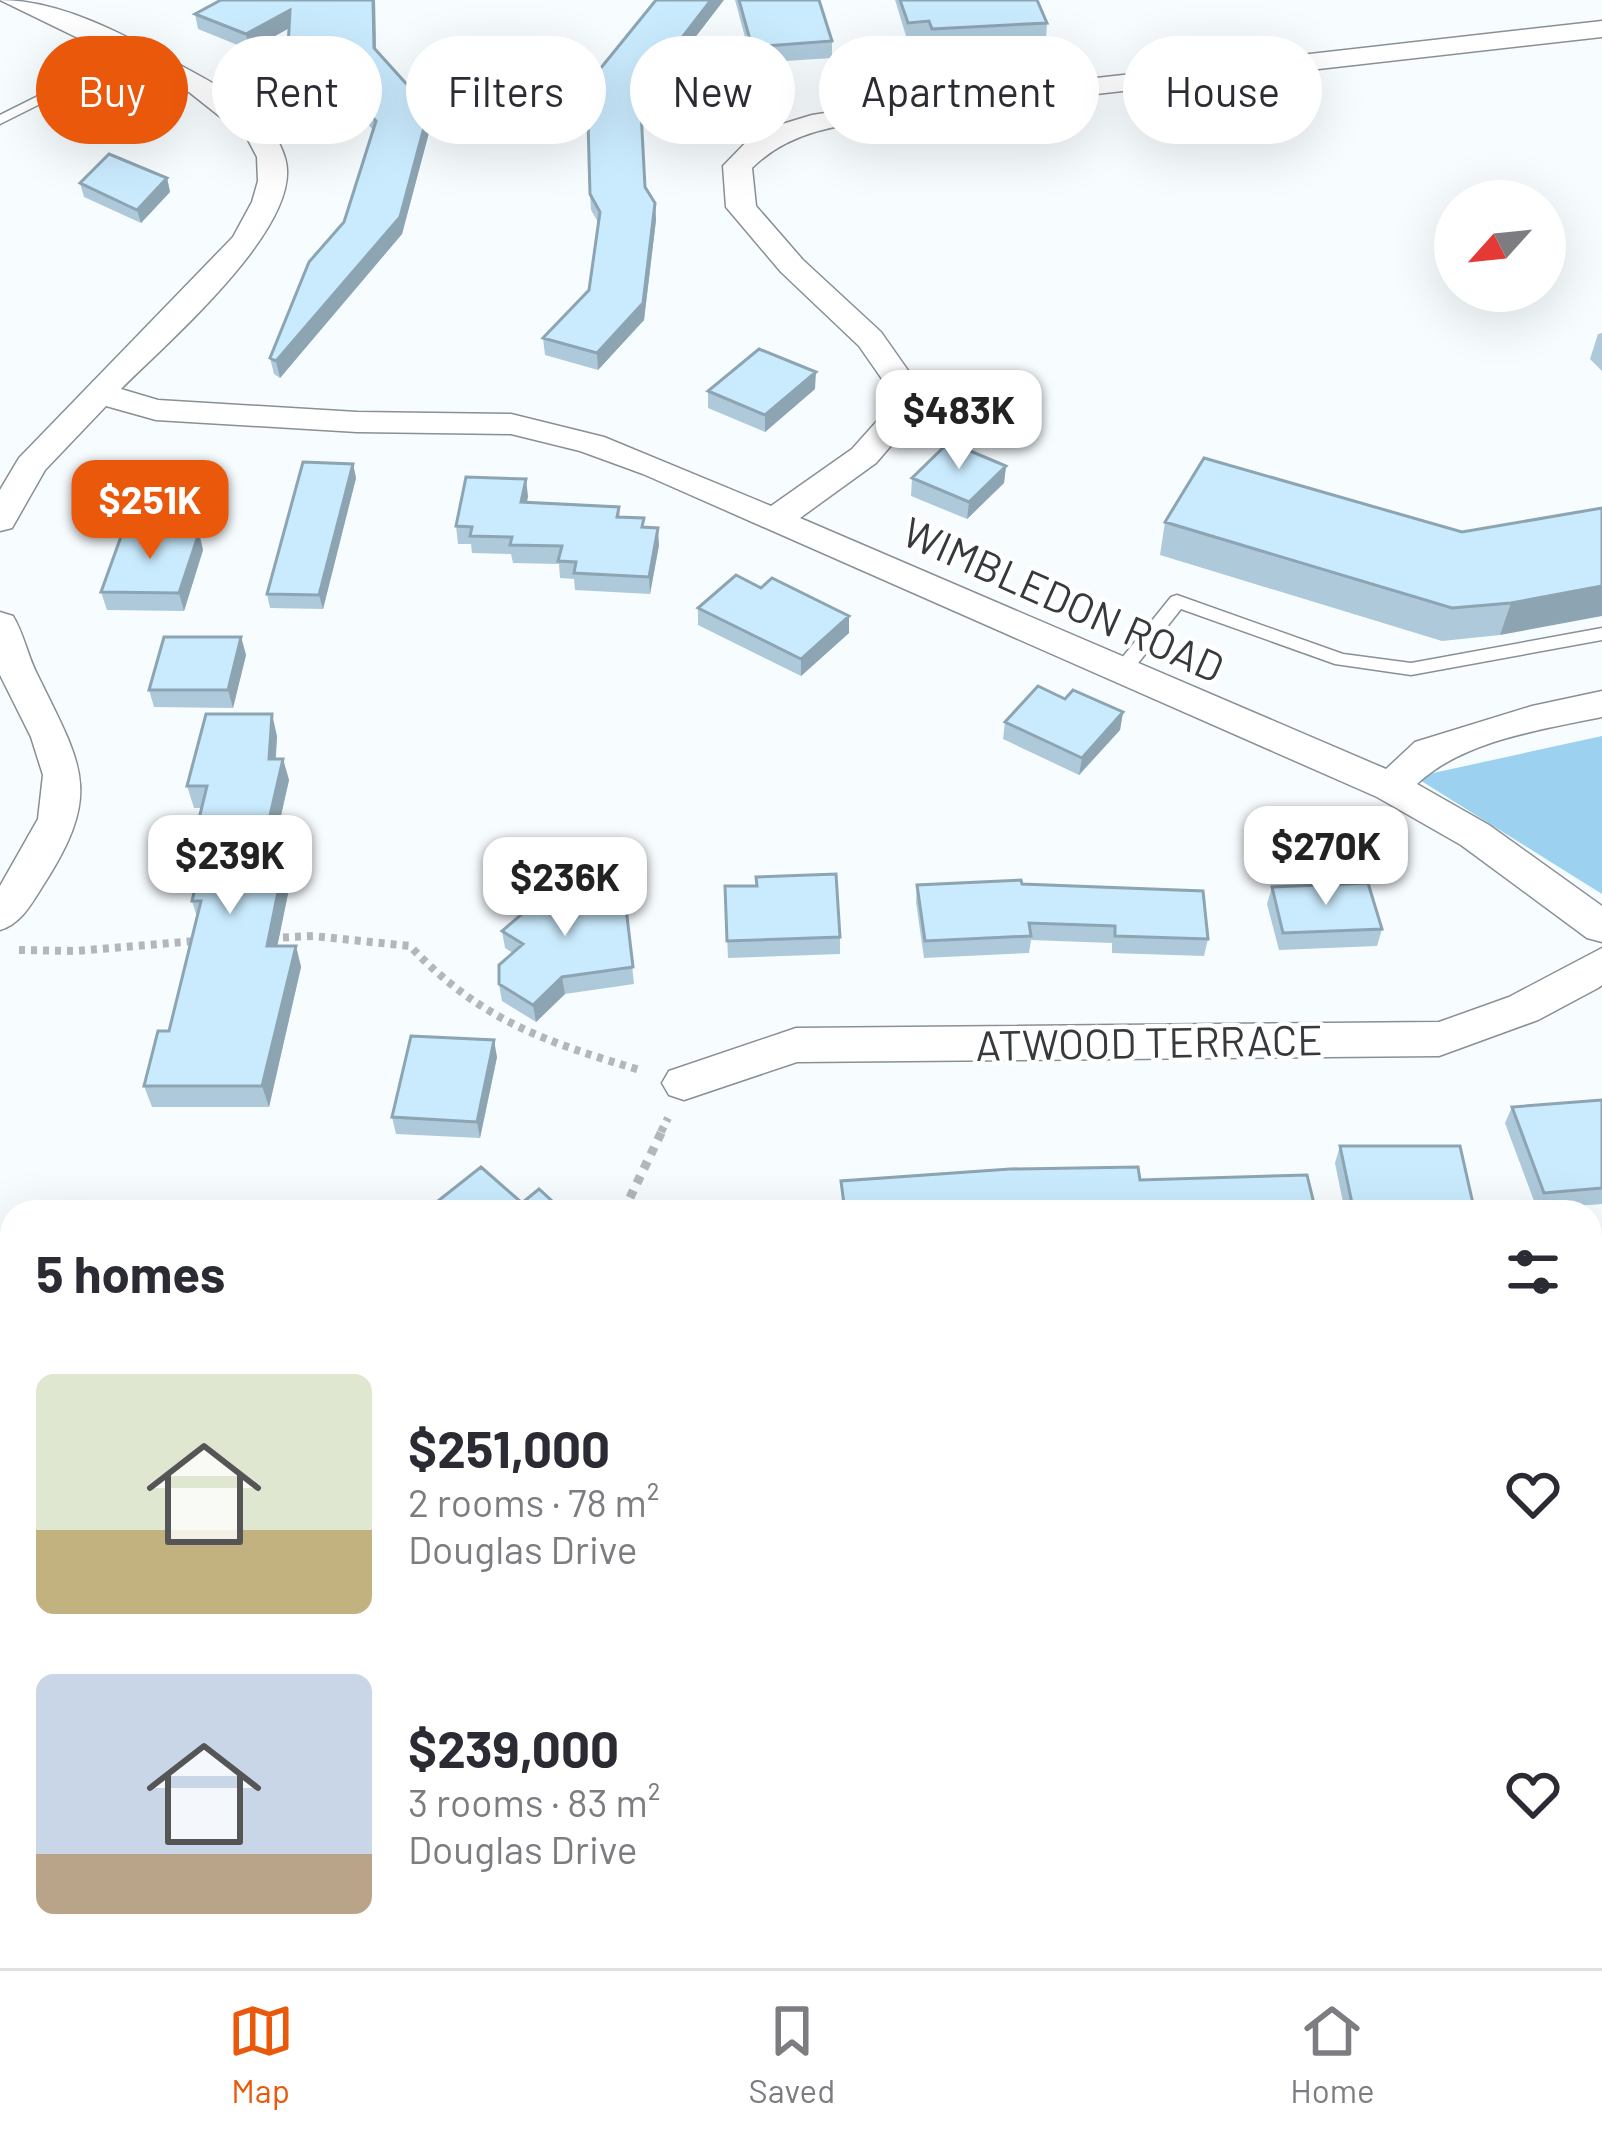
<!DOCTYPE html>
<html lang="en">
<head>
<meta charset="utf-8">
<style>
	body { margin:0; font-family:Barlow,sans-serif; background:#f7f7f7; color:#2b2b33; height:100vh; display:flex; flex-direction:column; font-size:45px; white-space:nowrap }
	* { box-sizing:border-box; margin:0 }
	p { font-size:39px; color:#7c7c81 }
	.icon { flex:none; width:66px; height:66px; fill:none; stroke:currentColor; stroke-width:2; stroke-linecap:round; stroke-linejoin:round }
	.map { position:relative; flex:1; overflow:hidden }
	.panel { position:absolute; left:0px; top:1200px; width:1602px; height:768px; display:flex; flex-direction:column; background:#fff; border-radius:36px 36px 0 0; box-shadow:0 12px 48px #0002 }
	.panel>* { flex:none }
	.hud { position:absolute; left:36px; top:36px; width:1530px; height:108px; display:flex; gap:24px }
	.needle { width:78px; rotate:243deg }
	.controls { position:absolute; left:1434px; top:180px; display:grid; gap:24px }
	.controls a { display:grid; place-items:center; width:132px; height:132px; border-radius:50%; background:#fff; box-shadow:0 12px 48px #0002; font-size:60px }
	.price { position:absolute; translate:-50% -102px; padding:0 27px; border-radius:24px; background:#fff; color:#222; font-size:39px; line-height:78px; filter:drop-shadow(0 3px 6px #0008) }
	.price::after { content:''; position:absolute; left:50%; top:72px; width:36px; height:27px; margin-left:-18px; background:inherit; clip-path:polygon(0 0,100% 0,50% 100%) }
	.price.active { background:#ea580c; color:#fff }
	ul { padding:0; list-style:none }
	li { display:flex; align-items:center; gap:36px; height:300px; padding:0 36px }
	li span { display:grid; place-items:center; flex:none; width:336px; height:240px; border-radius:18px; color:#555 }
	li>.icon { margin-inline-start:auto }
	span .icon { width:144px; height:144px; fill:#fffc; stroke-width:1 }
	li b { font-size:51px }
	h2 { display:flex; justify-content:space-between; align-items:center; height:144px; padding:0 36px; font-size:51px }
	.pill { padding:0 42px; border-radius:54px; background:#fff; box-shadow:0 12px 48px #0002; font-size:42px; line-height:108px }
	.pill.active { background:#ea580c; color:#fff }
	.dock { display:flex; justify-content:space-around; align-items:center; height:168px; border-top:3px solid #e1e1e2; background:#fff; font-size:33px; color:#7c7c81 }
	.dock a { display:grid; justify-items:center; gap:6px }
	.dock .active { color:#ea580c }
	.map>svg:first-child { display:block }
	.green { fill:#9cd2f0 }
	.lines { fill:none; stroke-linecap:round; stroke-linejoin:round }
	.lane-casing { stroke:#889094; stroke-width:3 }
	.street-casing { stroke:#889094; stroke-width:3 }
	.path-far1 { stroke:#b3b7ba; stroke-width:8; stroke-dasharray:6 6; stroke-linecap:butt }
	.path { stroke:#b3b7ba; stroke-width:9; stroke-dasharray:8 8; stroke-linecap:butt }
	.lane { fill:#fff; fill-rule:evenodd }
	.street { fill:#fff; fill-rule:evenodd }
	.wall { fill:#aecada }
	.shaded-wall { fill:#8da4b2 }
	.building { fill:#caebfe; stroke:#8da4b2; stroke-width:3 }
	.labels { text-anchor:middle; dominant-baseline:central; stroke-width:9; stroke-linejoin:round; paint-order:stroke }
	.street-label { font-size:42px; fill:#373a3c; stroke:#fff }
</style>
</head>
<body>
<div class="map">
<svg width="1602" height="1968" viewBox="0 0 1602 1968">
	<rect width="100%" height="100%" fill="#f7fcff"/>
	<path class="green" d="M1602,736V894L1415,777Z
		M1590,1338H1602V1968H0V1428H12V1956H1590Z"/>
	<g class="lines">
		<defs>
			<path id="lane" d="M130,50L142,53L0,124V115Z
				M1177,595L1343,654L1411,663L1602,628V640L1411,675L1335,664L1181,609L1127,677H1113L1111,673L1113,669L1171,597Z"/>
			<path id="street" d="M0,0C61,0 125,35 178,64C217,85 272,112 285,158C306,225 165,344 121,389L158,400L357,412L511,414L604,437L771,506L852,449L886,411L882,379L859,346L781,272L726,207L723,166L756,132L812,115L928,97L1602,21V37L928,113C866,123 798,122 752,168L756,206L803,260L881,332L914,379L918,412L914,419L876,463L800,518L1386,769L1415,742L1532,706L1602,691V717C1540,730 1464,740 1417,784L1489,825L1602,906V942L1587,938L1461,845L1377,797L643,474L580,451L511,434L357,432L156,420L106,406L45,470L12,528L0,531V490L19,458L233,237L252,202L258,181L257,157L247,138L189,92Z
				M0,612L13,616C24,634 28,657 38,676C82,766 103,792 44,884C32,903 21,924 0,930V886L38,819L43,775L31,737L0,675Z
				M1602,948V985L1598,988L1538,1020L1439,1056L797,1062L684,1100L669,1095L662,1083L669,1071L796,1028L1439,1022L1509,997Z"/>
		</defs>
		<use href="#lane" class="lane-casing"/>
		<use href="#street" class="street-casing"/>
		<path class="path-far1" d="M271,938L313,936L410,946C481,1021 546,1042 643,1071
			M19,950L76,951L196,941
			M661,1132L668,1118"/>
		<path class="path" d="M623,1212L663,1129
			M177,1968L178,1956"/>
		<use href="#lane" class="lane"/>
		<use href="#street" class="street"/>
	</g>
	<path class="wall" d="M375,0L376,50L431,125L402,234L280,378L274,374L270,358L344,222L373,130L316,63L291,64L288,48L289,28L250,50L198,29L195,14Z
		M735,0H819L832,41V58L752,63Z
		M895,0H1037L1047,23L1046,39L931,46L928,38L907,39Z
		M641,108L645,187L655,203L656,220L644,320L598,370L545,355L543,338L589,290L599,224L591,210L590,194Z
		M167,178L170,192L141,223L84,197L80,183Z
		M1602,333V371L1590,359L1598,334Z
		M815,389L765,432L708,408V391Z
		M353,464L356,478L323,609L270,608L267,594Z
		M1006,466L1004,483L967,519L911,496L912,478Z
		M528,496L527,503L619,507L620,518L659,545L650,594L575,590L574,579L560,578L559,564L513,563L511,554L472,553L471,544H458L456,526Z
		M1602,508L1500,635L1442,641L1160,555L1165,522L1462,532Z
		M199,533L203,550L184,611L107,610L101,592Z
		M698,608L849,633L801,676L698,625Z
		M241,637L246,655L233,708L154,707L149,690Z
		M1065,699L1123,712L1120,730L1079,775L1003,739L1005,722Z
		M277,736L276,759H283L289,780L277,833L296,855L277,946H296L301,967L269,1107H152L144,1086L169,1031L197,917L192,901L194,893L186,872L202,808H194L187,786Z
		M1022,884L1208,939L1204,956L1112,953V943L1031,940L1029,953L924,958L916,902L917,885Z
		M725,886H757L840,937V954L728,958Z
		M1272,887L1382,929L1377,946L1279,950L1267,904Z
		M626,908L634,984L565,994L536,1022L502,1001L499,984L513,953L505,948L502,931Z
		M497,1057L480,1138L396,1134L392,1117Z
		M1602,1100V1204L1537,1209L1505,1123L1512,1107Z
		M1340,1146L1474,1208L1473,1212H1345L1335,1163Z"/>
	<path class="shaded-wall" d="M373,0H375L376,64L374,48Z
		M711,0H724L641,108L640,92Z
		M290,10L293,26L250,50L246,34Z
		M429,109L431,125L402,234L280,378L276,361Z
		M167,178L170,192L141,223L137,210Z
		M655,203L656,220L644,320L598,370L597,353Z
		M816,372L815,389L765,432V415Z
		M353,464L356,478L323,609L319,595Z
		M1006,466L1004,483L967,519L969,502Z
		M526,479L528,496L523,520L521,502Z
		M658,528L659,545L650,594L649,577Z
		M199,533L203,550L184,611L179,593Z
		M1602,586V616L1500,635L1511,603Z
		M849,616V633L801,676V659Z
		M241,637L246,655L233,708L228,690Z
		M1123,712L1120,730L1079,775L1082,758Z
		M272,714L277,736L274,780L269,759Z
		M283,759L289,780L272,855L266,833Z
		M290,833L296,855L273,967L267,946Z
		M296,946L301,967L269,1107L262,1086Z
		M562,977L565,994L536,1022L533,1005Z
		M494,1040L497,1057L480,1138L477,1122Z
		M9,1287L12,1296L0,1319V1303Z"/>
	<path class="building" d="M221,0H373L374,48L429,109L400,217L276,361L270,358L309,262L344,222L376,121L313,47L288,48L290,10L246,34L195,14Z
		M656,0H711L640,92L645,187L655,203L643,303L597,353L543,338L589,290L600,212L590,194L587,85Z
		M739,0H819L832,41L752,47Z
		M900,0H1037L1047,23L932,29L929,21L908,23Z
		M109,154L167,178L137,210L80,183Z
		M759,349L816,372L765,415L708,391Z
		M949,442L1006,466L969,502L912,478Z
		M1204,458L1462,532L1602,508V586L1511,603L1452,608L1165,522Z
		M303,462L353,464L319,595L267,594Z
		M466,477L526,479L521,502L619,507L617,517L644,518L642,527L658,528L649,577L574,573L576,562L558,561L562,546L510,545L512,537L470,536L472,527L456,526Z
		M123,531L199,533L179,593L101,592Z
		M736,575L761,588L772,578L849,616L801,659L698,608Z
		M164,637H241L228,690H149Z
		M1038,686L1065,699L1073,690L1123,712L1082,758L1005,722Z
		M206,714H272L269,759H283L266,833H290L267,946H296L262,1086H144L158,1031H169L201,901H192L199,872H186L207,786H187Z
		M569,874L626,908L633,967L562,977L533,1005L499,984V965L523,944L502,931L522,914L520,897L546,894Z
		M836,874L840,937L727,941L725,886H757L756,877Z
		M1021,880L1022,884L1203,891L1208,939L1115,936V926L1029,923L1031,936L925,941L917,885Z
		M1368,883L1382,929L1283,933L1272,887Z
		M411,1036L494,1040L477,1122L392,1117Z
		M1602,1100V1188L1544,1193L1512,1107Z
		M1340,1146H1460L1474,1208H1353Z
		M481,1167L522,1203L539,1189L564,1212H424Z
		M1138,1167L1140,1180L1307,1175L1316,1212H845L841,1181L1010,1169Z
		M0,1285L9,1287L0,1303Z
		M12,1298V1313H6Z"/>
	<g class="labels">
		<g class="street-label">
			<text transform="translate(1064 598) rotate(24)">WIMBLEDON ROAD</text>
			<text transform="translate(1149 1041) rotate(-1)">ATWOOD TERRACE</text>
		</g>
	</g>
</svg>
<div class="controls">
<a><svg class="needle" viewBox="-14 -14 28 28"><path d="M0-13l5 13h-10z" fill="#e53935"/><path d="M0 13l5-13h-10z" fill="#7c7c81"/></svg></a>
</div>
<b class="price" style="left:959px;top:472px">$483K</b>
<b class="price active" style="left:150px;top:562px">$251K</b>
<b class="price" style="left:1326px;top:908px">$270K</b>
<b class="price" style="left:230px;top:917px">$239K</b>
<b class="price" style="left:565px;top:939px">$236K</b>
<div class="hud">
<a class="pill active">Buy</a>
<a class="pill">Rent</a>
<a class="pill">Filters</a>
<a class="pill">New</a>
<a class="pill">Apartment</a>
<a class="pill">House</a>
</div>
<section class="panel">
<h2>5 homes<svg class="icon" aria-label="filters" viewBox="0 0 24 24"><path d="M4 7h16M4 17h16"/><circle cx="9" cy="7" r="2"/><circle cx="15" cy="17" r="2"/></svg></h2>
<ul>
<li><span style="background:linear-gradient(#dfe7d0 65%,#c2b280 0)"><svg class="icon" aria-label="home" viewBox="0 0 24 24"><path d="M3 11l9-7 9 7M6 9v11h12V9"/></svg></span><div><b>$251,000</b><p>2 rooms · 78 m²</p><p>Douglas Drive</p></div><svg class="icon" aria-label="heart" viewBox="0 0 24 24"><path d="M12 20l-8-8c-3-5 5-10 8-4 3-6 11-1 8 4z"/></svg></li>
<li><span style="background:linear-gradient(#c9d6e8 75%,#b9a48a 0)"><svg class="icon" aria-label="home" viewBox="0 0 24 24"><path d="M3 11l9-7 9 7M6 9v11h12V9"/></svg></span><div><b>$239,000</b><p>3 rooms · 83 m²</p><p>Douglas Drive</p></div><svg class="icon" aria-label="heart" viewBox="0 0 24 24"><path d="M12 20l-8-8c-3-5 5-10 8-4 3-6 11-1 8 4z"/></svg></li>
</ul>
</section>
</div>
<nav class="dock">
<a class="active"><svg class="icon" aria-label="map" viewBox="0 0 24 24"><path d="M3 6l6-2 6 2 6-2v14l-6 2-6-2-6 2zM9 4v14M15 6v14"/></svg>Map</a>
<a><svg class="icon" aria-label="saved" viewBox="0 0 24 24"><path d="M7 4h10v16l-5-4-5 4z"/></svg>Saved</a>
<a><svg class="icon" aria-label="home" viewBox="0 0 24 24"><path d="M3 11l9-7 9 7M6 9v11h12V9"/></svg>Home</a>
</nav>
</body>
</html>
